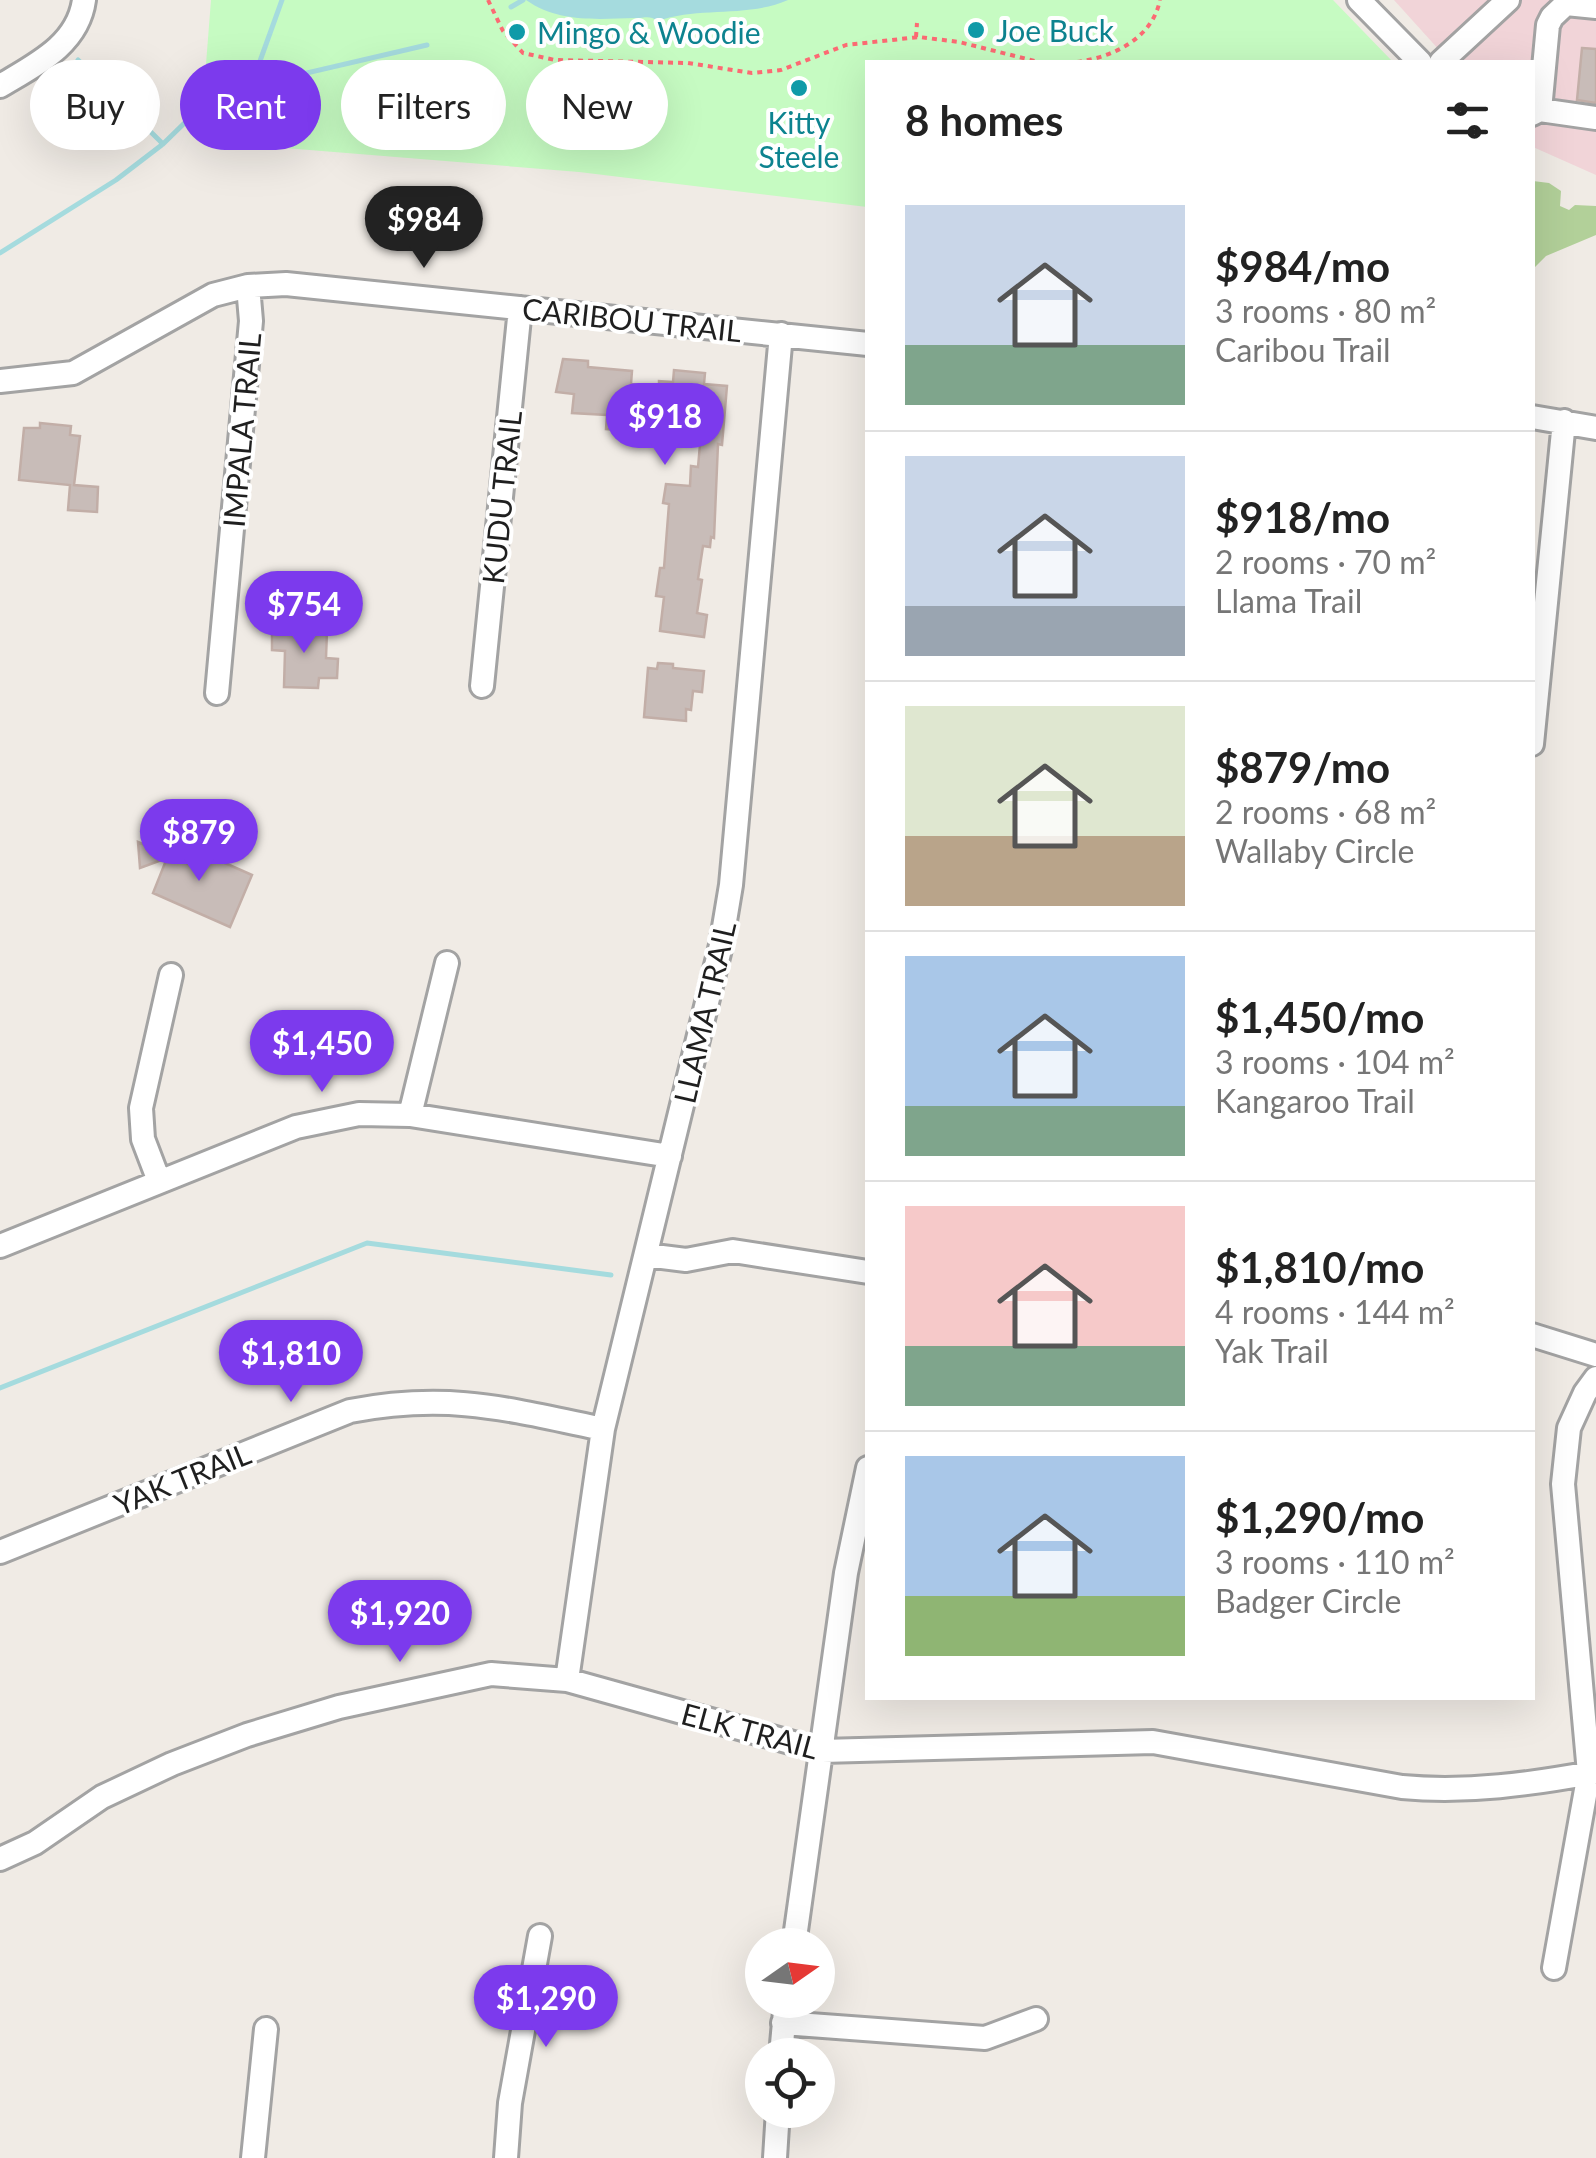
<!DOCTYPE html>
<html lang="en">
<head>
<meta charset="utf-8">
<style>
	body { margin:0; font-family:Lato,sans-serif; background:#f2f2f2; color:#222; height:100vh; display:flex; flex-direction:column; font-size:38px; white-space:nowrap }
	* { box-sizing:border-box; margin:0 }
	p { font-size:32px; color:#767676 }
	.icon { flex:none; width:55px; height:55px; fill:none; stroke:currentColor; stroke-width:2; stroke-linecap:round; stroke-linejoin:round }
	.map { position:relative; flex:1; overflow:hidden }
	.panel { position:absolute; left:865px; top:60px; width:670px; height:1640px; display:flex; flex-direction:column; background:#fff; border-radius:0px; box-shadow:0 10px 40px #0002 }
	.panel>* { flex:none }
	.guide { position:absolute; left:30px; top:60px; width:685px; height:90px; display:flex; gap:20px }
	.needle { width:65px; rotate:76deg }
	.tools { position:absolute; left:745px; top:1928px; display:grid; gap:20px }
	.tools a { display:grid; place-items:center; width:90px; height:90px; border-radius:50%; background:#fff; box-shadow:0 10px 40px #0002; font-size:50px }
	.price { position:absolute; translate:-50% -85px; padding:0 22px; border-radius:35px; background:#7c3aed; color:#fff; font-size:32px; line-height:65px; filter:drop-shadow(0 2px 5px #0008) }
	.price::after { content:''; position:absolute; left:50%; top:60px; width:30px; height:22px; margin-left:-15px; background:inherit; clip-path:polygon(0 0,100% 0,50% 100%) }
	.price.current { background:#222; color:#fff }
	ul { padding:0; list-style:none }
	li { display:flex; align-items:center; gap:30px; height:250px; padding:0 40px }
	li+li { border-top:2px solid #e0e0e0 }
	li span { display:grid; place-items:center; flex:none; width:280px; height:200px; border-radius:0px; color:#555 }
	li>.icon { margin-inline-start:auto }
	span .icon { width:120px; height:120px; fill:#fffc; stroke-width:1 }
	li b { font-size:42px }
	h2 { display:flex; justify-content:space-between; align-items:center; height:120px; padding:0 40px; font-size:42px }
	.pill { padding:0 35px; border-radius:45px; background:#fff; box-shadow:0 10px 40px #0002; font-size:35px; line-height:90px }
	.pill.current { background:#7c3aed; color:#fff }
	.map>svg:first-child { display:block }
	.commercial { fill:#f1d4d8 }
	.forest { fill:#b2d099 }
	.park { fill:#c6fbc2 }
	.water { fill:#a5dbde }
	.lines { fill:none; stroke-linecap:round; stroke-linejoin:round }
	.stream { stroke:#a5dbde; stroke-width:5 }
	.building { fill:#c8bcb8; stroke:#c2aea7; stroke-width:2.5 }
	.minor-casing { stroke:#a3a3a3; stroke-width:28 }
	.path { stroke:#fc6a73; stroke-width:4; stroke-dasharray:5 5; stroke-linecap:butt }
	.minor { stroke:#fff; stroke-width:22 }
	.culture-dot { fill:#0f9aa8; stroke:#fff; stroke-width:4 }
	.labels { text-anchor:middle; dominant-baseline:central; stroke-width:8; stroke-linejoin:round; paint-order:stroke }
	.culture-label { font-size:30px; fill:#0d838f; stroke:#fff; text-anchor:start }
	.street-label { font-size:30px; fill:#1f1f1f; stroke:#fff }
</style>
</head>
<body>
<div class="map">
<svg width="1596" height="2158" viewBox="0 0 1596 2158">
	<rect width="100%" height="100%" fill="#f0ebe5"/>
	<path class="commercial" d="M1394,0H1596V175L1533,147L1532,62H1450Z"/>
	<path class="forest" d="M1533,181L1549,183L1561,191L1560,206L1569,210L1575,205L1596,206V235L1546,256L1533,269Z"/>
	<path class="park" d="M211,0H1333L1393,62H868L867,207L579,172L200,141Z"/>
	<path class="water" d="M526,0H788C747,18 699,6 658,21C649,15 646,18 635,18C597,19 559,23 526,0Z"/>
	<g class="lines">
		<path class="stream" d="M511,7L523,0
			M78,60L163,144
			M251,86L282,0
			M0,253L116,180L163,144L206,102L251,86L427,45
			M0,1388L367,1243L611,1275"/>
	</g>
	<path class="building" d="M1582,48L1596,49V103L1577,100Z
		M563,359L588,361V367L632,371L631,384L659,386V381L673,382L674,370L705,373L704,384L727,386L722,445L718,444L714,538L711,537L710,547L703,546L698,579L702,580L697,613L707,615L704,637L660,631L664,597L656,596L660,568H664L669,504L663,503L666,484L690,486L691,466L698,467L702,422L669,419L668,427L632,424L631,431L606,429L607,415L572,413L574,394L556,392Z
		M40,423L71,426L70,435L80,436L74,485L98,487L97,512L68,510L70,485L19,480L24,428H40Z
		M272,625L327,631L326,658L338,659L337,678H319L318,688L284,687L285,651L272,650Z
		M658,663L673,664V668L704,671L702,692L693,691L691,710L686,709V721L644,717L648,668L657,669Z
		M138,842L194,866L200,852L252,875L230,927L153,893L167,858L140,868Z"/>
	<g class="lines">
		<defs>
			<path id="minor" d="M1359,0L1420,62
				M1566,4L1596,7
				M1441,62L1508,0
				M0,86C35,65 78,45 84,0
				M1540,110L1596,118
				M1532,114L1540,110L1548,25L1552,17L1570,0
				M0,381L73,373L213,295L248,286L286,284L868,344
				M1532,417L1596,428
				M482,686L520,308
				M217,693L251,321L248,286
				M1532,744L1564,421
				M410,1115L447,963
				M159,1181L143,1139L141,1108L171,975
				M0,1246L296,1127L359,1114L410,1115L670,1156
				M646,1255L686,1260L733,1251L868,1272
				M1532,1335L1596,1355
				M0,1552L350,1411C449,1392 507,1409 603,1429
				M567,1680L603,1429L721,945L731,885L781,334
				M0,1859L35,1843L102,1797L172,1764L247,1735L339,1707L491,1674L567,1680L822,1751L1153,1742L1402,1787C1468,1793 1531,1784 1596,1772
				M794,1945L846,1573L868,1468
				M1554,1968L1589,1773L1563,1484L1569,1428L1585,1393L1596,1378
				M783,2023L985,2038L1036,2019
				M781,2055L786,2000
				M253,2158L266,2029
				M506,2158L510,2103L540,1936
				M775,2158L778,2110"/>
		</defs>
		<use href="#minor" class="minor-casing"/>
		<path class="path" d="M488,0L503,31L523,53L555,60L688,63L752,73L781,70L846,45L919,37L959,42L1039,62
			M916,37L917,23
			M1077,62C1113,57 1152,39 1160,0"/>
		<use href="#minor" class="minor"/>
	</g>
	<g class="culture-dot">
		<circle cx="976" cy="30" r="10"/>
		<circle cx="517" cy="32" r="10"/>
		<circle cx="799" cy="88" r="10"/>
	</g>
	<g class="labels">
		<g class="culture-label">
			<text x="996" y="30">Joe Buck</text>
			<text x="537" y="32">Mingo &amp; Woodie</text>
			<text x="799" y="122" text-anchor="middle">Kitty<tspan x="799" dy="34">Steele</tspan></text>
		</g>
		<g class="street-label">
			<text transform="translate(632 319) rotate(6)">CARIBOU TRAIL</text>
			<text transform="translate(241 430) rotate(-85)">IMPALA TRAIL</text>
			<text transform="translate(501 497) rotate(-84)">KUDU TRAIL</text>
			<text transform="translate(704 1012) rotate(-77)">LLAMA TRAIL</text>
			<text transform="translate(182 1478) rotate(-22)">YAK TRAIL</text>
			<text transform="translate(750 1730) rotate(15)">ELK TRAIL</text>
		</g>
	</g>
</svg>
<div class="tools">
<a><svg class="needle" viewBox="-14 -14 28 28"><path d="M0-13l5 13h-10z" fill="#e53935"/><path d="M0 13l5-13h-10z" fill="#767676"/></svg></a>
<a><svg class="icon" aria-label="locate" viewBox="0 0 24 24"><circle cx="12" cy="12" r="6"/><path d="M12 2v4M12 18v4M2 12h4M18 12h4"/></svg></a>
</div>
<b class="price current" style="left:424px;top:271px">$984</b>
<b class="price" style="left:665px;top:468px">$918</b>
<b class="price" style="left:304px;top:656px">$754</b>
<b class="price" style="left:199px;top:884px">$879</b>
<b class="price" style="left:322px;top:1095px">$1,450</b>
<b class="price" style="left:291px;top:1405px">$1,810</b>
<b class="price" style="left:400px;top:1665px">$1,920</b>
<b class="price" style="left:546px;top:2050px">$1,290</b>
<div class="guide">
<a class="pill">Buy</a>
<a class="pill current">Rent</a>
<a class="pill">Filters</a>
<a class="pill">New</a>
</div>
<section class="panel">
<h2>8 homes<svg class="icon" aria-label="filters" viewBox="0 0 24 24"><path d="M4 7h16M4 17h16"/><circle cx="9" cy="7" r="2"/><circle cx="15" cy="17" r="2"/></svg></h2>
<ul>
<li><span style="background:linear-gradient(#c9d6e8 70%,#7fa58c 0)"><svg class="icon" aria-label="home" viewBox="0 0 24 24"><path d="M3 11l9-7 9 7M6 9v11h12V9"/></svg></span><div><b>$984/mo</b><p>3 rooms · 80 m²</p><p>Caribou Trail</p></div></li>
<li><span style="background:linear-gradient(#c9d6e8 75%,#9aa5b1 0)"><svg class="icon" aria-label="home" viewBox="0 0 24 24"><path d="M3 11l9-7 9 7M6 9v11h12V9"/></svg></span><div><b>$918/mo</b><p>2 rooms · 70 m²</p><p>Llama Trail</p></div></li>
<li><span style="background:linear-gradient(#dfe7d0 65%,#b9a48a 0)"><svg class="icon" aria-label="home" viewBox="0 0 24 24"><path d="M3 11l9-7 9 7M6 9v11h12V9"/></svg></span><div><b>$879/mo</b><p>2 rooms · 68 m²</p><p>Wallaby Circle</p></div></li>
<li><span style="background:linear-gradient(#a9c7e8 75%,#7fa58c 0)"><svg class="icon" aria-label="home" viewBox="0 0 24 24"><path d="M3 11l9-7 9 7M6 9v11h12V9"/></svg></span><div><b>$1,450/mo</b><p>3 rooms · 104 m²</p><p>Kangaroo Trail</p></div></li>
<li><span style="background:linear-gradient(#f6c9c9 70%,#7fa58c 0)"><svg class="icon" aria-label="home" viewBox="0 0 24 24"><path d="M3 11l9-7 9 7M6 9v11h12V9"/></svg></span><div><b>$1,810/mo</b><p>4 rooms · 144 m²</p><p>Yak Trail</p></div></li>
<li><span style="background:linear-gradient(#a9c7e8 70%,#8fb573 0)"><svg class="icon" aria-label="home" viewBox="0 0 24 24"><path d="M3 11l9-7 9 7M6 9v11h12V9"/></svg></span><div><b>$1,290/mo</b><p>3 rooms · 110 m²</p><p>Badger Circle</p></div></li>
</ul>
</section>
</div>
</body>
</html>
